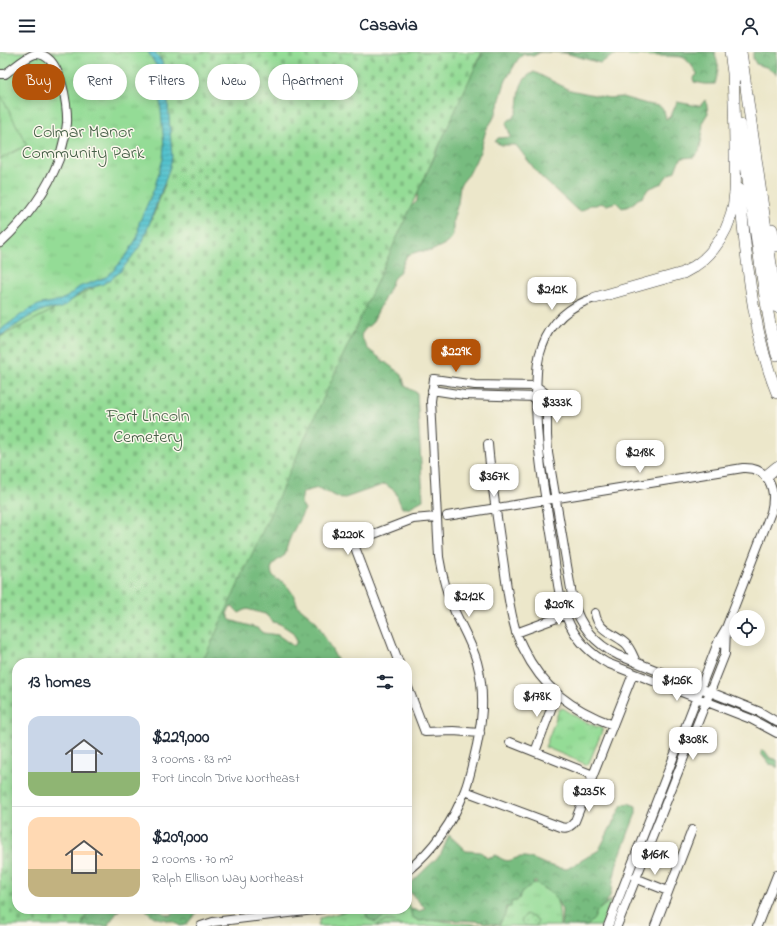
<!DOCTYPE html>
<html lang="en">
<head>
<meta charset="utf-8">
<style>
	body { margin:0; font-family:"Indie Flower",sans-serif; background:#f2f2f3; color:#1f2937; height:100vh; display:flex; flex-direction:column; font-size:15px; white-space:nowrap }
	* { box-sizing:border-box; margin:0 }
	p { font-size:13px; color:#747a83 }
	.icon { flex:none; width:22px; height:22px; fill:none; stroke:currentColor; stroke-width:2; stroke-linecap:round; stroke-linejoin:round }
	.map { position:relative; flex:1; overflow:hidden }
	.sheet { position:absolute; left:12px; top:606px; width:400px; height:256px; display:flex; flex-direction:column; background:#fff; border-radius:16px; box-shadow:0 2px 10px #0003 }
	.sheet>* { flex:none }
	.banner { position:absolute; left:12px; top:12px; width:400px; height:36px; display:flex; gap:8px }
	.buttons { position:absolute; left:729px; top:558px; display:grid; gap:8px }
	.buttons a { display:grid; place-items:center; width:36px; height:36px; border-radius:50%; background:#fff; box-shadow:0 2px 10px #0003; font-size:20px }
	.price { position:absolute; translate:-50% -34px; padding:0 9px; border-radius:8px; background:#fff; color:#222; font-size:13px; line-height:26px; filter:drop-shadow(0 1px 2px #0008) }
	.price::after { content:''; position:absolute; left:50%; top:24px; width:12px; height:9px; margin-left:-6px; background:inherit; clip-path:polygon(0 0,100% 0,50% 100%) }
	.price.active { background:#b45309; color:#fff }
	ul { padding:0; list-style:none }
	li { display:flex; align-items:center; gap:12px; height:100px; padding:0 16px }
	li+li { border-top:1px solid #e0e1e3 }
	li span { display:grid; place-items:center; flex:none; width:112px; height:80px; border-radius:12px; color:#555 }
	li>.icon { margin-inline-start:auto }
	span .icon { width:48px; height:48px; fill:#fffc; stroke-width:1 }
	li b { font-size:17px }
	h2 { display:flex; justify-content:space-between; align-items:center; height:48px; padding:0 16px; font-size:17px }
	.pill { padding:0 14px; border-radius:18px; background:#fff; box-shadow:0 2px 10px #0003; font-size:14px; line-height:36px }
	.pill.active { background:#b45309; color:#fff }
	header { display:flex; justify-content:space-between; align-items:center; height:52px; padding:0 16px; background:#fff; font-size:18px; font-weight:700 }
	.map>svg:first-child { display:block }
	.grass { fill:url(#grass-tufts); stroke:#587c59 }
	.forest { fill:url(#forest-crowns); stroke:#4a6c4e; fill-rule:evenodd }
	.cemetery { fill:url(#cemetery-stones); stroke:#587c59 }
	.garden { fill:url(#garden-dots); stroke:#587c59 }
	.pitch { fill:#94dc96; stroke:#587c59 }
	.water { fill:url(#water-rules); stroke:#386f75 }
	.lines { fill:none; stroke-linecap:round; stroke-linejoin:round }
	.minor-casing { stroke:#3b3a36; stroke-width:10 }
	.highway-casing { stroke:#3b3a36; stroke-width:12 }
	.minor { stroke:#fff; stroke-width:8 }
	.highway { stroke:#fff; stroke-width:11 }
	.labels { text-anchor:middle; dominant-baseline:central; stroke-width:3; stroke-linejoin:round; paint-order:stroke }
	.park-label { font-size:18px; fill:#465f47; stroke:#fbf7ec }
</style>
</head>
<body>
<header><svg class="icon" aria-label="menu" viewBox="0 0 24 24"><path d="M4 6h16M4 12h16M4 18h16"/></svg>Casavia<svg class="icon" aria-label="person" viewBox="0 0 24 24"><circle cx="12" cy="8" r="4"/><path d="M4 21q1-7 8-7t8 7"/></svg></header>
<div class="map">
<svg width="777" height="874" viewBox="0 0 777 874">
	<defs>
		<pattern id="grass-tufts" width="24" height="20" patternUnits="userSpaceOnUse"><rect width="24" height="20" fill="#94dc96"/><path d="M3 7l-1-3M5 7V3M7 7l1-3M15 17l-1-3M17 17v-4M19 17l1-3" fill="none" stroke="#7fbc81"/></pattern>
		<pattern id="forest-crowns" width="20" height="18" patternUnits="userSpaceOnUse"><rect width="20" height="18" fill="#77bc7f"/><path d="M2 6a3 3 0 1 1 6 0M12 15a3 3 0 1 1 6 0" fill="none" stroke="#619867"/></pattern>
		<pattern id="cemetery-stones" width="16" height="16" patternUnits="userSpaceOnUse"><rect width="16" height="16" fill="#94dc96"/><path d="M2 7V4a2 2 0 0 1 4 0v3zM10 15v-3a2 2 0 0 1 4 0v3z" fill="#7fbc81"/></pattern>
		<pattern id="garden-dots" width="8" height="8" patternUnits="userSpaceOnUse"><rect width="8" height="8" fill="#94dc96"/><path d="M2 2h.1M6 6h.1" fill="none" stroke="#7fbc81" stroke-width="1.8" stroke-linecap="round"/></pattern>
		<pattern id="water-rules" width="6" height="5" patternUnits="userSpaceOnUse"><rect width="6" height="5" fill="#55c2ce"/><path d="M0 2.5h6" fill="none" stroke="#49a6b0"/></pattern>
	</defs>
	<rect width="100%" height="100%" fill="#fbf7ec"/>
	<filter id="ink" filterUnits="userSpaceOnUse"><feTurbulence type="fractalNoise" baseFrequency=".025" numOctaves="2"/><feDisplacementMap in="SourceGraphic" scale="8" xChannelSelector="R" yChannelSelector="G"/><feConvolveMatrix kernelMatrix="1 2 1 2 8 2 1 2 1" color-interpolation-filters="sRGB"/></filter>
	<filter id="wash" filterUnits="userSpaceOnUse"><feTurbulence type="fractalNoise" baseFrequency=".012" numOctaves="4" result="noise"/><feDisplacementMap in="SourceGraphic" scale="16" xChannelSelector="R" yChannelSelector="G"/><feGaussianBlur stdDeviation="0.9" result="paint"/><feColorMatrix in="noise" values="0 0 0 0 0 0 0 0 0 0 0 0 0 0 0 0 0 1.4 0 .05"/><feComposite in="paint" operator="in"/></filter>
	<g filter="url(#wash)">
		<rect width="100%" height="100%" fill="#ece7ca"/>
		<path class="grass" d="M0,0H160L168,45V105L164,135L152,167L114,224L61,254L0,285Z
			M538,0H716L714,6Z
			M563,656L583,669L603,677L588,713L545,695L559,658Z
			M537,831C541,832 546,834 549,837C559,845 560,862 560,874H499L513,843L523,833Z
			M611,848L601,874H578Z
			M407,849L415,867L495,874H318L320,866L354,857H407Z"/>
		<path class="forest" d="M483,0H541L533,4L524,2L518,7L505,30L496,61L492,69L486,78L480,100L469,122L460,133L458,151L453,168V182L451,187L447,191L431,199H420L407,203L400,219L393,227L390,235L372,271L365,277L361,283L362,286L368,297L402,323L405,334L417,341L423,448L408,456H402L395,439L385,432L342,447L318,436L303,440L301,451L305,457C297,472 288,486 285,503L274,511L271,517L272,522L276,527L283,530L288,535L293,542L298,554L316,569L339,611H198L410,156L417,149L418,138L423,127L432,110L459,47ZM230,555L234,556L239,561L247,557L265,562L273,570L280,572L291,579L296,586V591L294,594L292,593L278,583L263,581L257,576L230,568L227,562Z
			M562,0H629L624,3H614L600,11Z
			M648,0H714C715,4 717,8 718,12C719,14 716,29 715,32H705L694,30L693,26L697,23V21C693,16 690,10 684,6C673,0 659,5 648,0Z
			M753,0H777V22L766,15L756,12L753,6Z
			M534,20L570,38L609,46L622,45L647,52L659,54L664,58L666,67L671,64L677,50L698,54L701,53L705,48L706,49L708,61L703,69L702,85L699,100L694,105L683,106L681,107L678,111L675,119L667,124L662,131L648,137L643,145L638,147L630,154L622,156L616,150L607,153L600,151L596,153H590C586,155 583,160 578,159L540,124L516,93H502L495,90L498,86L511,85L506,71C509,67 514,66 516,62C522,47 514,30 534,20Z
			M764,698L770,706L777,708V716L774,713L769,712L762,703L761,699Z
			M628,751L636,754V761L617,811L610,844L606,851L597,859L594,867L587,874H561L562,858L556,846L549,839L542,836L535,829L527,837L521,840L519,847L517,849L511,850V855H506L505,863L498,873L476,869L444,868L419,869L412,865L410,857L420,859L425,856L407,837L410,832L441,802L449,783L466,799L481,800L487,806L496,803C511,815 511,804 525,805C534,806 543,812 552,814C557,816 562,816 567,817L599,798L622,753Z
			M76,857H119V858L109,871L108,874H71Z
			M146,857H157L168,863H171L176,857H194L197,860L186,873L180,874C169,864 154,871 146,857Z
			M369,857H402L403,862L400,864C390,864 384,863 376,870L368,867L366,862Z"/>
		<path class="cemetery" d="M160,0H482L202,611H17V857H89L81,874H0V285L61,254L114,224L152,167L164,135L168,105V45Z"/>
		<path class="garden" d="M526,862L538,868L536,874H528L527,873L525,874L521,869Z"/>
		<path class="pitch" d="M0,42L27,93L0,107Z
			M386,869H393L401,874H378V872Z"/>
		<path class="water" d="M148,0H155L162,10L166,24L172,104L170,115L143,189L138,197L121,219L110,228L101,233L87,237L79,242L65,254L58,257H46L30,264L0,284V278L22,262L32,256L41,252L58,249L67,245L79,235L106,225L114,218L128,201L138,184L139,171L154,137L163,107L164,94L158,24L157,15Z"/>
	</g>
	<g filter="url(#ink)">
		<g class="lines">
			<defs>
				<path id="minor" d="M0,22H5C14,16 25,5 35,2C61,0 68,54 67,71C66,83 62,96 59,107C47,139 25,168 0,191
					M595,246C570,253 551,270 542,295C536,310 537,326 536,343C536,393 544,438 552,487C556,515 557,547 570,573C578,589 591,602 607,611L751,667L777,681
					M432,338L464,343L536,345
					M488,392C491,429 497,464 502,501C506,526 508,552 515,576C516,583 520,589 523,596C543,637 571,657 613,673
					M447,464L743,416C769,415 777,437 771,460L726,576L719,588L608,874
					M595,561C598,579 613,581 625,591C631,596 633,604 636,610
					M516,581L565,563
					M399,611L353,490L413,467L436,465
					M407,633L425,680L453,679L480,681
					M510,690L593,723
					M535,700L554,649L559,643
					M465,739L561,775C567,777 572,774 575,769L633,622
					M407,819C433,798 454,769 465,738C469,728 471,717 474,706C482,674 486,643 477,610C472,592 463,577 455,560C447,542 442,524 439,505L431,349L434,327L475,333L536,334L544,340L547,347V383L548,401L573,549C580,574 595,592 618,603L760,660L777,670
					M635,826L668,839
					M201,874L213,870L323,857
					M617,874L725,602L726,577
					M655,874L692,778
					M757,874L777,823"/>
				<path id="highway" d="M730,0L734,28
					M741,0L777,255
					M740,72L765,244L771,278L777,303
					M739,137C747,205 751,277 777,341
					M772,177L777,194
					M595,246L683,221C714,206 733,175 735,140C736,127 735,114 735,101C735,74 734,48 733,21
					M766,424L777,415"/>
			</defs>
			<use href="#minor" class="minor-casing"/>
			<use href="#highway" class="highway-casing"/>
			<use href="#minor" class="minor"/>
			<use href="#highway" class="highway"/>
		</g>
	</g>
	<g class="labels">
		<g class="park-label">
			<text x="83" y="81">Colmar Manor<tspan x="83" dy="21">Community Park</tspan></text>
			<text x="148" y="365">Fort Lincoln<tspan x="148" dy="21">Cemetery</tspan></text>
		</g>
	</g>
</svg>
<div class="buttons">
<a><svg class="icon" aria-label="locate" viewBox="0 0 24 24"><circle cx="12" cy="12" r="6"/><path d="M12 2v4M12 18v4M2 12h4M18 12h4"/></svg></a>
</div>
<b class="price" style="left:552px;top:259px">$212K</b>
<b class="price active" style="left:456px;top:321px">$229K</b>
<b class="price" style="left:557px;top:372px">$333K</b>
<b class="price" style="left:640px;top:422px">$218K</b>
<b class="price" style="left:494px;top:446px">$367K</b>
<b class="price" style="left:348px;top:504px">$220K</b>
<b class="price" style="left:469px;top:566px">$212K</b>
<b class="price" style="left:559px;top:574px">$209K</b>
<b class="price" style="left:677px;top:650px">$126K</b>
<b class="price" style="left:537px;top:666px">$178K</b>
<b class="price" style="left:693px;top:709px">$308K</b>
<b class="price" style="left:589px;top:761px">$235K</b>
<b class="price" style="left:655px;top:824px">$161K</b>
<div class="banner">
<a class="pill active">Buy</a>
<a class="pill">Rent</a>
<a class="pill">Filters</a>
<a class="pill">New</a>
<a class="pill">Apartment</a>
</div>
<section class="sheet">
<h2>13 homes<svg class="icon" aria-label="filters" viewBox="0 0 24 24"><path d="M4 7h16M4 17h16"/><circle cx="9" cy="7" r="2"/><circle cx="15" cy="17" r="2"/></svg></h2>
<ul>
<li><span style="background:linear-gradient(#c9d6e8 70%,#8fb573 0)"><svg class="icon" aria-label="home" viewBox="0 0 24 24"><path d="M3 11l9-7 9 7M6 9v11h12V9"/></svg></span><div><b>$229,000</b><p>3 rooms · 83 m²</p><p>Fort Lincoln Drive Northeast</p></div></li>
<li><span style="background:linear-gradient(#ffd9b3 65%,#c2b280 0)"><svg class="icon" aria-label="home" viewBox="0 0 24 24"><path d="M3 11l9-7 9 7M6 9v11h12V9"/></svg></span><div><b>$209,000</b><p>2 rooms · 70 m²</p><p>Ralph Ellison Way Northeast</p></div></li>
</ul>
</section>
</div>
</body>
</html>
